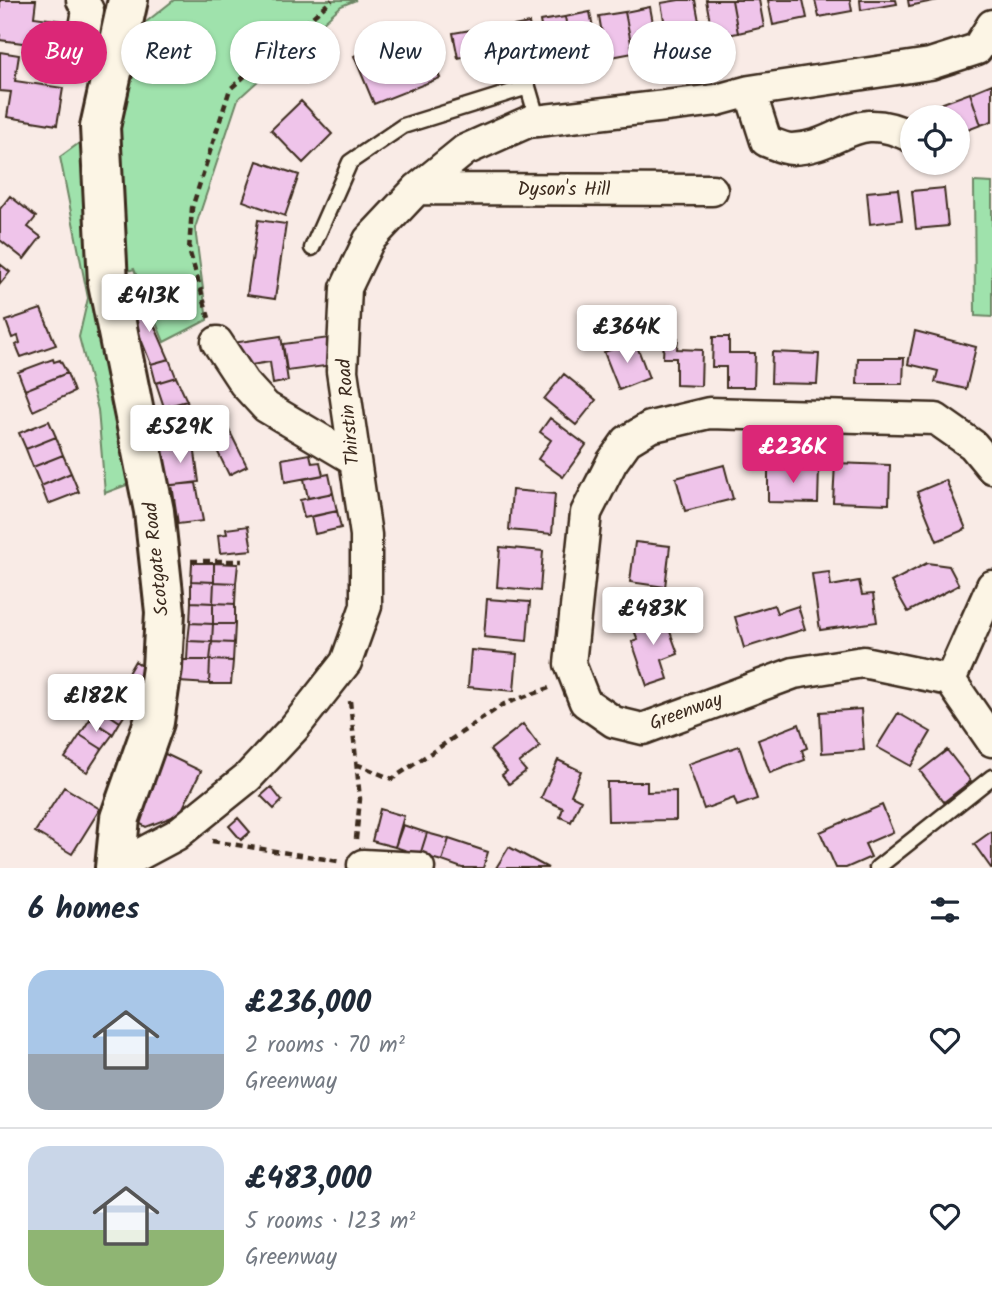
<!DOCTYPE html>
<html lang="en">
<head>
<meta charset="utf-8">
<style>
	body { margin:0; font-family:Kalam,sans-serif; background:#f2f2f3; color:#1f2937; height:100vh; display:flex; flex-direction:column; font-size:26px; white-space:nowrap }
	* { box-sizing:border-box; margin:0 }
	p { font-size:23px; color:#747a83 }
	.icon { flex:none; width:38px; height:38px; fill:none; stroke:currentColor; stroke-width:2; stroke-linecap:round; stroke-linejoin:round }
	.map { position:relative; height:868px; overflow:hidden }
	.drawer { display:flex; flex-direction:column; background:#fff; flex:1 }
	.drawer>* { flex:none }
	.hud { position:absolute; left:21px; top:21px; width:950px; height:63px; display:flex; gap:14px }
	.controls { position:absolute; left:900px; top:105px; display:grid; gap:14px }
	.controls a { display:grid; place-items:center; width:70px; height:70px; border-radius:50%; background:#fff; box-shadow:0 2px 5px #0004; font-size:35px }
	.price { position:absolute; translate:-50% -60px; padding:0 16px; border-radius:7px; background:#fff; color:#222; font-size:23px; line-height:46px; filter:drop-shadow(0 2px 4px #0008) }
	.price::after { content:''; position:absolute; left:50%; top:42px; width:21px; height:16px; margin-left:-10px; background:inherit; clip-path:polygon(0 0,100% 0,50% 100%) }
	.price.current { background:#db2777; color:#fff }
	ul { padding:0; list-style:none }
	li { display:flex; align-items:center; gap:21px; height:175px; padding:0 28px }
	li+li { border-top:2px solid #e0e1e3 }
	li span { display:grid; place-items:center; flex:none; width:196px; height:140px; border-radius:21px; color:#555 }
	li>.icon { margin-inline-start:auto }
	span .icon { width:84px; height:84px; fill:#fffc; stroke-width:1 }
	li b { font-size:30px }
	h2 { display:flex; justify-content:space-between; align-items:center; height:84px; padding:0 28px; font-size:30px }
	.pill { padding:0 24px; border-radius:32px; background:#fff; box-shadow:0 2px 5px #0004; font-size:24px; line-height:63px }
	.pill.current { background:#db2777; color:#fff }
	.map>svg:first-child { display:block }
	.green { fill:#9fe2ac; stroke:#6d8665; stroke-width:2 }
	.building { fill:#efc4ea; stroke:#3b2a1e; stroke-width:2 }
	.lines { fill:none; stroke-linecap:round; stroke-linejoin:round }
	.lane-casing { stroke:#3b2a1e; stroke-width:19 }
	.street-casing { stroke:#3b2a1e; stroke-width:35 }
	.secondary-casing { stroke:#3b2a1e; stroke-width:44 }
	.path { stroke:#3b2a1e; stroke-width:4.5; stroke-dasharray:7 5; stroke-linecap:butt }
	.lane { stroke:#fcf5e5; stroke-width:14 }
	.street { stroke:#fcf5e5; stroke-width:30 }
	.secondary { stroke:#fcf5e5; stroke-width:38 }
	.labels { text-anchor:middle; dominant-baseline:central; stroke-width:7; stroke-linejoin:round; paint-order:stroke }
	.street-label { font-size:19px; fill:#3b2a1e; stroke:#fcf5e5 }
</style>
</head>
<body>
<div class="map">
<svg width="992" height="868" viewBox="0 0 992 868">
	<rect width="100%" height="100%" fill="#f9ebe6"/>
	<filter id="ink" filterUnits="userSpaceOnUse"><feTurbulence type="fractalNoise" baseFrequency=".0143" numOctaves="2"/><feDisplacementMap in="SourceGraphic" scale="14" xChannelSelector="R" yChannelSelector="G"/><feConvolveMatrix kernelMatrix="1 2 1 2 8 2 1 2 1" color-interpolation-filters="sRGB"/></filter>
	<g filter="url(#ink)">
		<path class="green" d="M174,0H356L341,6L238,99L195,228L207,320L164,342L134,269L101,280L140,480L105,493L98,410L79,337L88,298L60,157L111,120L132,33Z
			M974,182L992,183V317L975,316Z"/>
		<path class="building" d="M0,0H36L34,17L64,21L60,48L0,40Z
			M679,0H695L703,42L669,48L661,3Z
			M706,0H732L738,33L713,38Z
			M732,0H759L764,27L738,33Z
			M768,0H803L807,18L773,25Z
			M815,0H850L852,11L819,17Z
			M860,0H896L897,4L861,10Z
			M908,0H938L909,6Z
			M650,7L658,49L633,53L625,12Z
			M590,12L598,54L573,59L565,17Z
			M625,12L633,53L606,58L599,16Z
			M565,17L573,59L548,64L540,21Z
			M529,23L534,51L481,61L480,53L458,58L453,33L477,29L478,33Z
			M422,37L440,78L374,104L354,56L373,47L377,58Z
			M0,52L19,55L15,81L63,88L57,125L7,117L11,92L0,91Z
			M992,84V121L981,125L970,93Z
			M970,93L981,125L957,134V117H924L921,111Z
			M301,101L332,134L303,163L271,130Z
			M257,161L299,175L285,216L243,201Z
			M944,188L948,226L916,229L912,191Z
			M898,189L902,220L870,224L867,192Z
			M10,196L36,217L28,227L41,237L24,259L0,240V209Z
			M258,220L286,224L275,299L247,295Z
			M0,264L10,272L0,284Z
			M145,304L169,359L151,364L129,309Z
			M41,309L56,345L21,357L16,345L20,343L18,336L12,338L6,321Z
			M915,331L976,347L966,389L935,382L938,371L908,364Z
			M281,336L288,381L273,384L270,362L245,366L232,343Z
			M664,337L678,338L677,349L702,350L701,386L676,385V358H663Z
			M713,337H729V353H755L754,387H726V367H712Z
			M329,338L333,365L287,371L283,344Z
			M635,341L649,378L619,390L604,352Z
			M772,352L819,354L817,384L771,383Z
			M858,358H904L903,384H857Z
			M53,359L54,362L60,360L67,373L25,390L18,372Z
			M169,359L176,377L156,383L151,364Z
			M67,373L74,392L33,411L25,390Z
			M564,374L596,400L576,425L544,399Z
			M176,377L187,401L164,407L156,383Z
			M187,401L190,419L165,421L164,407Z
			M550,418L586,445L563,477L538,459L551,440L540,432Z
			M190,419V427H199L207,443L169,447L165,421Z
			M49,421L56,437L26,449L19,433Z
			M228,428L247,466L229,475L210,436Z
			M56,437L63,455L33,467L26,449Z
			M194,445L199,482L166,486L162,448Z
			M310,454L312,463L320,462L323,475L285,482L282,459Z
			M63,455L71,473L41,486L33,467Z
			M835,463L890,465L889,504L833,502Z
			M724,465L733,499L685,511L676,478Z
			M768,467H819L818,503L768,502Z
			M71,473L79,492L48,504L41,486Z
			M329,474L333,493L308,498L304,479Z
			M946,480L966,529L937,541L917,492Z
			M196,483L203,521L178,524L172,485Z
			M512,490L555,494L552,534L509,530Z
			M333,493L337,511L304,518L300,500Z
			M337,511L341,528L315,534L311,517Z
			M248,526L252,550L220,553L218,535L227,534L226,529Z
			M635,542L670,546L665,587L630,582Z
			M500,547L543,551L540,591L497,587Z
			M192,563H214V582L191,581Z
			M214,563L238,564L236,583L214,582Z
			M927,563L949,566L959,585L908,612L891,582Z
			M829,572L831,586L859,581L862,595L873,594L877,622L820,630L812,574Z
			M191,581L214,582L213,603L191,602Z
			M214,582L236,583L235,604L213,603Z
			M487,599L530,602L527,641L484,637Z
			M191,602L213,603V624L190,623Z
			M213,603L235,604V624H213Z
			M774,605L777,613L798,606L805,629L744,648L735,617Z
			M663,612L678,654L662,660L668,679L647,686L632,642L638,640L631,623Z
			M190,623L213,624L212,642L188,641Z
			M213,624H235L234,643L212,642Z
			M188,641L212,642L210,660H187Z
			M212,642L234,643L233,661L210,660Z
			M471,650L517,654L514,691L468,687Z
			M181,660H210L209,684L179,682Z
			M210,660L233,661L231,684H209Z
			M135,661L148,670L136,698L120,687Z
			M116,684L136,698L120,722L99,708Z
			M99,708L120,722L113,734L90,719Z
			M861,709L864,750L822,753L820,712Z
			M898,713L931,732L911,766L877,747Z
			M90,719L113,734L102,749L80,735Z
			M523,724L540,747L519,763L526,771L509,784L502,775L507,771L490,750Z
			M799,724L807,748L802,750L805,760L770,773L758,740Z
			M80,735L102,749L87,772L65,758Z
			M739,746L757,799L737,806L734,798L704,809L688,764Z
			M157,750L201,771L180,814L146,827L126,816Z
			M947,750L971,781L944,802L920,771Z
			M558,760L581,771L571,795L581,800L571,822L560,817L563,808L541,798Z
			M607,782H647V792L676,791V820L608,821Z
			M64,787L100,809L72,854L35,832Z
			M271,787L282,801L274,809L261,796Z
			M882,805L893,832L865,844L871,857L846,868H836L820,832Z
			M380,809L404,816L395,847L372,841Z
			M238,818L250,832L241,840L229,826Z
			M403,825L427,833L420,855L395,847Z
			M992,831V868H991L974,844Z
			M427,833L449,839L442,861L420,855Z
			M449,839L488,852L483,868H462L442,861Z
			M509,847L548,868H496Z"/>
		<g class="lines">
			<defs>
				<path id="lane" d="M312,248L350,162L403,126L528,87L538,121
					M877,868L992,777"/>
				<path id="street" d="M82,0L88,10L84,33
					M750,91L766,141C774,144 784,149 792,149C843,147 853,107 912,137
					M417,189L712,190
					M217,342L244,383L266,407L352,458
					M992,468L973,445L936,419L709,413L650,427L627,441L612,462L586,513L570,664L585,702L614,722L643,729L794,673L863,662L950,680L992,741
					M950,680L992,586
					M363,865L419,868
					M116,867L176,835L248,777L294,728L346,662L366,606V535L342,371L346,288L369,240L417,189L465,150L528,122L717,100L750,91L930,64L977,49L992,25"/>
				<path id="secondary" d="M115,868L120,818L154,722L162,668L165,612L154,511L108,283L100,127L128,0"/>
			</defs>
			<use href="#lane" class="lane-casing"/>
			<use href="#street" class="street-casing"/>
			<use href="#secondary" class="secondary-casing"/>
			<path class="path" d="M209,318L189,250L192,208L230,89L332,0
				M191,561H242
				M350,701L360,799L356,839
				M356,764L392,779L504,704L549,688
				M212,841L338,861"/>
			<use href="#lane" class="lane"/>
			<use href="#street" class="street"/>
			<use href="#secondary" class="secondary"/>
		</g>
	</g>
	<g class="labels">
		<g class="street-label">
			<text x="564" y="190">Dyson's Hill</text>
			<text transform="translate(349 412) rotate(-95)">Thirstin Road</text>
			<text transform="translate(157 559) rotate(-96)">Scotgate Road</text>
			<text transform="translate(686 712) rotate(-20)">Greenway</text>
		</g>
	</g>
</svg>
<div class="controls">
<a><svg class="icon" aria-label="locate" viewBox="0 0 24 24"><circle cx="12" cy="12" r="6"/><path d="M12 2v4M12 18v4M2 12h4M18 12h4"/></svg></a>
</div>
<b class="price" style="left:149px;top:334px">£413K</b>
<b class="price" style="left:627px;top:365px">£364K</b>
<b class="price" style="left:180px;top:465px">£529K</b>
<b class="price current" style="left:793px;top:485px">£236K</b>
<b class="price" style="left:653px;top:647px">£483K</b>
<b class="price" style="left:96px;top:734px">£182K</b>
<div class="hud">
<a class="pill current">Buy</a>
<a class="pill">Rent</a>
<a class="pill">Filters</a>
<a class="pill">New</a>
<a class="pill">Apartment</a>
<a class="pill">House</a>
</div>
</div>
<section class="drawer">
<h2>6 homes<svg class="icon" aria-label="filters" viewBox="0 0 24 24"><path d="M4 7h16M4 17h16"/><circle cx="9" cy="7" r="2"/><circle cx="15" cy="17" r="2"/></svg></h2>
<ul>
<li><span style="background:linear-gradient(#a9c7e8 60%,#9aa5b1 0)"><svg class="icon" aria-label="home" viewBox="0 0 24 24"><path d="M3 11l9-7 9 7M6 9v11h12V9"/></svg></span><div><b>£236,000</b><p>2 rooms · 70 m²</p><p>Greenway</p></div><svg class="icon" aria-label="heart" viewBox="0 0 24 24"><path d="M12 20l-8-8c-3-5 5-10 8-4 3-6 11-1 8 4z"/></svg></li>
<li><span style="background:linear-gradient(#c9d6e8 60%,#8fb573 0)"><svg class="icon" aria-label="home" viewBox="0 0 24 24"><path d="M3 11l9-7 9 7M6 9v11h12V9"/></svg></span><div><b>£483,000</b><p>5 rooms · 123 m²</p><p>Greenway</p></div><svg class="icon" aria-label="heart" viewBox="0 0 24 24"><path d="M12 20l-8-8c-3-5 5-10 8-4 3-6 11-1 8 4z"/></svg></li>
</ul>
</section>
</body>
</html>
